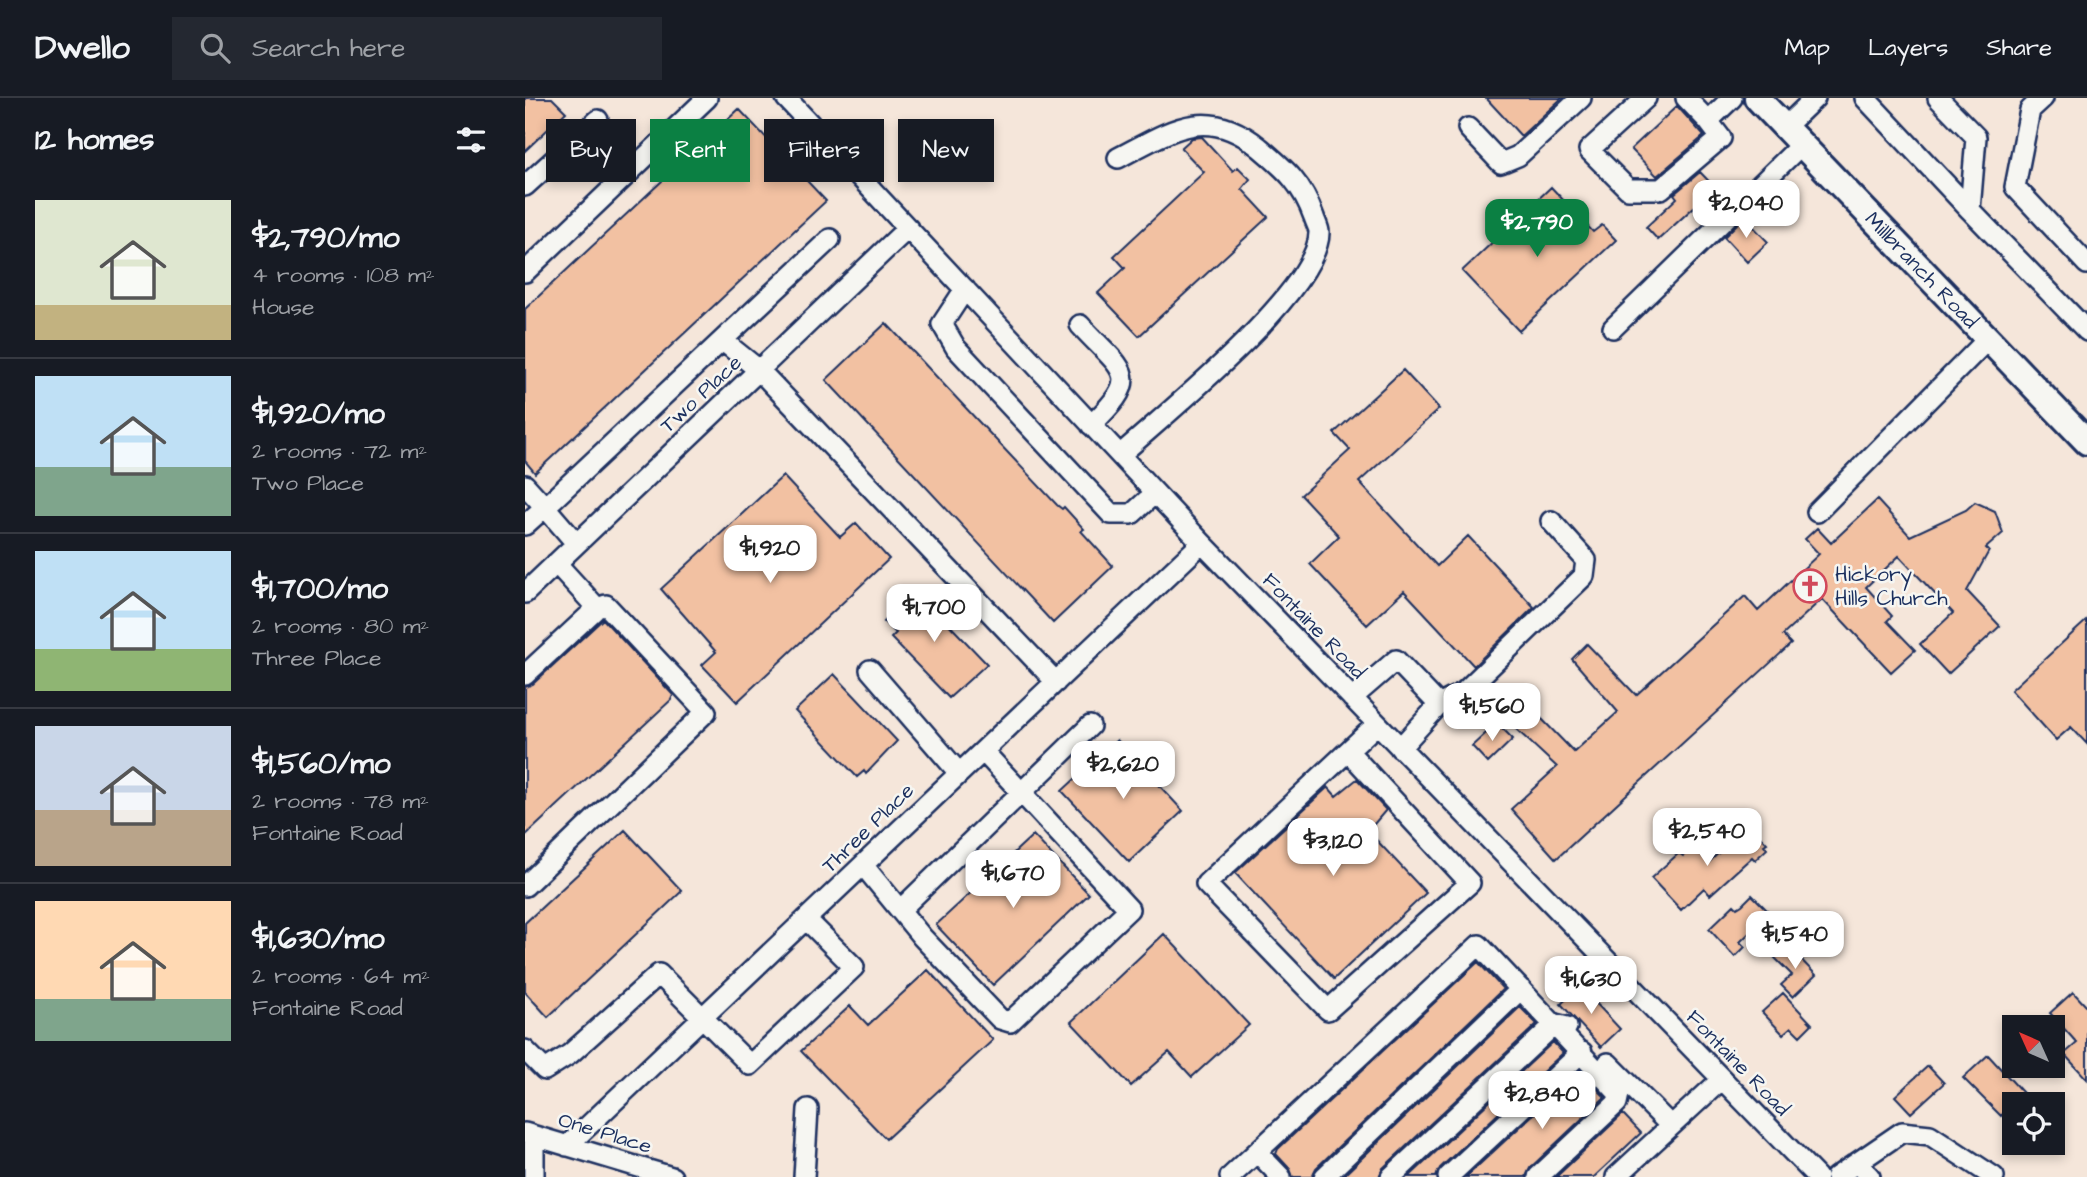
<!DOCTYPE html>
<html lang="en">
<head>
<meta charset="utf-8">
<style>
	body { margin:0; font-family:"Architects Daughter",sans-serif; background:#242831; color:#f1f3f6; height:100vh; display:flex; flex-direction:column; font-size:26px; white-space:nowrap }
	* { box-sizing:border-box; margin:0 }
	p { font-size:23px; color:#9ea1a6 }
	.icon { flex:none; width:38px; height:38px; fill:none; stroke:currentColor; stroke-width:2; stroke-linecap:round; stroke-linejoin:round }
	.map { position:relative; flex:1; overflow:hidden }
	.side { display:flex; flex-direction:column; background:#171b24; width:525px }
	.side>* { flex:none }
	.banner { position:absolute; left:21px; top:21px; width:665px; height:63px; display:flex; gap:14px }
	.needle { width:46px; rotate:315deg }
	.controls { position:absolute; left:1477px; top:917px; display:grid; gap:14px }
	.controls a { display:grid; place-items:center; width:63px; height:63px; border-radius:0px; background:#171b24; box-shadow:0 4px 10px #0003; font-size:35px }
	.price { position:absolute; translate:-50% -60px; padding:0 16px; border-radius:14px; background:#fff; color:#222; font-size:23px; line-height:46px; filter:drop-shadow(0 2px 4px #0008) }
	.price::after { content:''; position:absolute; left:50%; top:42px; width:21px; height:16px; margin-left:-10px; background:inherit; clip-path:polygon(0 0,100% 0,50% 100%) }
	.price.selected { background:#0b8043; color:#fff }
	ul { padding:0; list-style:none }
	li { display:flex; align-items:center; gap:21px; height:175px; padding:0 35px }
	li+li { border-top:2px solid #363941 }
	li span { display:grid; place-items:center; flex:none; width:196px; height:140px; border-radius:0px; color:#555 }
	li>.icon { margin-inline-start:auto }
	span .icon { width:84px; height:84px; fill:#fffc; stroke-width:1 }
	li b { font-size:30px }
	h2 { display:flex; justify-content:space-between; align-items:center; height:84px; padding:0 35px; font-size:30px }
	.pill { padding:0 24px; border-radius:0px; background:#171b24; box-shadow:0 4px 10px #0003; font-size:24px; line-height:63px }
	.pill.selected { background:#0b8043; color:#fff }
	header { display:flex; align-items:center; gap:42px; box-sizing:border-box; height:98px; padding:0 35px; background:#171b24; border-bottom:2px solid #363941 }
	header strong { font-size:33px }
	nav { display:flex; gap:38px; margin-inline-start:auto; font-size:24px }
	.search { width:490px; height:63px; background:#242831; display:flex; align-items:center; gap:18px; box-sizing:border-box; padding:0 24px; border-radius:0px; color:#9ea1a6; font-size:26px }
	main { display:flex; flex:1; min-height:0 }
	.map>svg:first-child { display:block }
	.building { fill:#f2c1a2; stroke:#1b2f5e; stroke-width:2 }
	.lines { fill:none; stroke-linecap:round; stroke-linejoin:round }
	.minor-casing { stroke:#1b2f5e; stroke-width:24 }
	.major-casing { stroke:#1b2f5e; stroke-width:30 }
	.minor { stroke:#f6f6f2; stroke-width:19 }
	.major { stroke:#f6f6f2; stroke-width:24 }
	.labels { text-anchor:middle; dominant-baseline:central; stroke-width:5; stroke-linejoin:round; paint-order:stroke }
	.street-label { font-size:21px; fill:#1b2f5e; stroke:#f6f6f2 }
	.poi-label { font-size:21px; fill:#1b2f5e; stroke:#f6f6f2; text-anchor:start }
</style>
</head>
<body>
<header>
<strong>Dwello</strong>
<div class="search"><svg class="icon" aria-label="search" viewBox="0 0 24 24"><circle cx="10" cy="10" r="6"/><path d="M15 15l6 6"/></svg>Search here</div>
<nav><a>Map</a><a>Layers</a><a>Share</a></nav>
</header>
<main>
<section class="side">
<h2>12 homes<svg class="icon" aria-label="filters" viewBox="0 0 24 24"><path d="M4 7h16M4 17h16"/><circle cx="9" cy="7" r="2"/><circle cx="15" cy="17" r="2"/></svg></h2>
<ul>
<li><span style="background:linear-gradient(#dfe7d0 75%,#c2b280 0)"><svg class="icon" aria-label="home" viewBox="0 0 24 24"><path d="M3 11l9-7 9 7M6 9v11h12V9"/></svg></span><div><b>$2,790/mo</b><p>4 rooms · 108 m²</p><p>House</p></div></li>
<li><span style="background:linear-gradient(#bfe0f5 65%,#7fa58c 0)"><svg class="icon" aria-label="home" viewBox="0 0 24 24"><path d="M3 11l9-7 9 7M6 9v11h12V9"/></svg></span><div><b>$1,920/mo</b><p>2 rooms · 72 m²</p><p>Two Place</p></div></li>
<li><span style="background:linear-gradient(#bfe0f5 70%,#8fb573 0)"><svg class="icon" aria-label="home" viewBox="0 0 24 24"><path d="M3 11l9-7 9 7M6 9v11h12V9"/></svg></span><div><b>$1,700/mo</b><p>2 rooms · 80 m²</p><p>Three Place</p></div></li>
<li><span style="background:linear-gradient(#c9d6e8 60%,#b9a48a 0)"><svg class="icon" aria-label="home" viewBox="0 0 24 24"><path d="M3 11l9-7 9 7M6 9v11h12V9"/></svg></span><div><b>$1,560/mo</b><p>2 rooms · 78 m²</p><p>Fontaine Road</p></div></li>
<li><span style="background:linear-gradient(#ffd9b3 70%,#7fa58c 0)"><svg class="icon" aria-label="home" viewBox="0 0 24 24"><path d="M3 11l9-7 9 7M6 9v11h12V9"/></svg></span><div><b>$1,630/mo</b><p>2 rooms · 64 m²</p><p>Fontaine Road</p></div></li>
</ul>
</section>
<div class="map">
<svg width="1562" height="1079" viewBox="0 0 1562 1079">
	<rect width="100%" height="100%" fill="#f5e6da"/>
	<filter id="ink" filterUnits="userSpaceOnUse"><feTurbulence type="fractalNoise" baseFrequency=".0143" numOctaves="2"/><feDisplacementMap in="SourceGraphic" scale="14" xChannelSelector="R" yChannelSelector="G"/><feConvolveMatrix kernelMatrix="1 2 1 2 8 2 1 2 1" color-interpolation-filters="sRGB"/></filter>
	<g filter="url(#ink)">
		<path class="building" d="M0,0H27L41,14L0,53Z
			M961,0H1037L996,38Z
			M1152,8L1179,38L1132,78L1106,51Z
			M214,11L301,103L10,375L0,363V211Z
			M677,39L708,73L713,69L725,81L717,91L743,119L614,238L573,195L600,170L589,158L679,74L656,50L667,40Z
			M1175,74L1202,102L1182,122L1169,109L1133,142L1121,129L1152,100L1149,96Z
			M1026,89L1068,134L1077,127L1091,142L994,233L937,173Z
			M1219,119L1243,144L1222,164L1199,139Z
			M361,225L532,407L537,411L539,409L559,431L556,433L588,468L528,525L301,282Z
			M878,272L914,311L834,384L912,468L943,438L1009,509L949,568L879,493L842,527L785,466L814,438L776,397L825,352L809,335Z
			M258,378L315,439L331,425L364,461L212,604L177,567L191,554L136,491Z
			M1352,402L1385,438L1441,412L1450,404L1470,413L1478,435L1461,450L1464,453L1442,493L1475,528L1423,576L1395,546L1428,515L1374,458L1341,489L1367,518L1362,523L1390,552L1366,574L1297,501L1258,537L1266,546L1031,761L986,711L1032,669L991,631L1010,614L1049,654L1093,614L1047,561L1062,546L1111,597L1220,498L1233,513L1294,456L1280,441L1292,430L1306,445Z
			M390,491L462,566L424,600L366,540L371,535L359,524Z
			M78,521L148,597L146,602L0,738V589L8,586Z
			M1562,522V646L1546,629L1531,642L1486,592Z
			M309,576L372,643L341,676L339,673L332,679L270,613Z
			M972,625L988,641L963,665L947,648Z
			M592,642L658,713L604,764L537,693Z
			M832,681L861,712L843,733L901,795L809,881L710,775L803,689L811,698Z
			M1224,726L1242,745L1239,747L1242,751L1230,762L1227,759L1185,797L1179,790L1156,812L1126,780L1154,755L1158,758L1168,748L1184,764Z
			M100,732L157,793L23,919L0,894V825Z
			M508,737L564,796L468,887L411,827Z
			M1227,797L1245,815L1215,844L1220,849L1210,859L1184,831L1209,807L1212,810L1217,807Z
			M639,836L724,927L667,979L644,954L606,988L546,924Z
			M1263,848L1291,877L1268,899L1256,887L1267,877L1250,860Z
			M953,864L978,891L791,1070L787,1079H768L765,1071L751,1056L753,1051Z
			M403,872L468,942L361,1041L276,953L325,908L343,927Z
			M1055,888L1095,931L1076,949L1036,906Z
			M1548,894L1562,909V981L1539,956L1552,945L1525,915Z
			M1258,895L1287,926L1275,938L1266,929L1258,936L1237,914Z
			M995,909L1012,926L858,1070L854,1079H817Z
			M1028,944L1038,955L915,1070L911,1079H884Z
			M1463,957L1498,995L1476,1018L1438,980Z
			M1403,968L1419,985L1386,1015L1370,998Z
			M1055,973L1080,999L1005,1070L1001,1079H941Z
			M1098,1016L1116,1035L1069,1079H1031Z"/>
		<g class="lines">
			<defs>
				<path id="minor" d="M261,0L677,445L1292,1079
					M1121,0L1064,52L1103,91H1136L1196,40L1183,23
					M1161,0L1183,23L1207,0
					M1340,0L1445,112
					M1413,0L1451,39L1445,112L1562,233
					M1518,0L1505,12L1490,89L1562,166
					M1260,29L1290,0
					M943,30L976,65L993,58L1056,0
					M593,60C645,33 681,6 734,49C760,71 777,85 789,119C790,123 794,130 794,134C795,192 639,317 595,357
					M0,88L73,22
					M0,174L182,0
					M440,191L417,226L431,250L586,416H607L630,395
					M555,227C598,274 620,276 566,327
					M1088,230L1276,47
					M198,243L234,272L531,584
					M0,387L20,409L0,427
					M1292,414L1463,241
					M51,445L20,409L305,141
					M31,465L72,510
					M0,495L383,130
					M345,572L434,675
					M0,577L72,510L81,507L181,614L0,788
					M827,600L871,562L914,607L875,650
					M914,607L939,594L1059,478L1061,462L1026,423
					M823,653L945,785L803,912L681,786L852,626
					M338,767L397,839L475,921L485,924L604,811L458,653
					M375,812L565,628
					M0,952L20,972L45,956L134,876L225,967L329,869L281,821
					M1083,965L1146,1028
					M0,1035L147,1079
					M9,1038V1079
					M42,1048L677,445
					M732,1054L756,1079
					M1332,1065L1345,1079
					M279,1079L283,1011
					M705,1079L954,847L1094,996L1092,1005L1013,1079
					M799,1079L996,891
					M866,1079L1030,926L1042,929
					M923,1079L1057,954
					M1091,1079L1197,981
					M1311,1079L1377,1034L1405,1037L1469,1079"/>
				<g id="major">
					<path id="s1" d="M1232,0L1562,344"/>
				</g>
			</defs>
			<use href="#minor" class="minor-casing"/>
			<use href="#major" class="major-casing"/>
			<use href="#minor" class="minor"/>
			<use href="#major" class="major"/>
		</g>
	</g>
	<defs>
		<symbol id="church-ring" viewBox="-11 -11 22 22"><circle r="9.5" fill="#f6f6f2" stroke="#d1495b" stroke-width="1.5"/><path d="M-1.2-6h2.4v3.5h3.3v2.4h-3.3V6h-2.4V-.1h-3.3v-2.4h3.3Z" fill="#d1495b"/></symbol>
	</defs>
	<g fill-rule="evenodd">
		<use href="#church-ring" x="1266" y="469" width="38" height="38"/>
	</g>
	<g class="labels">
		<g class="street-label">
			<text stroke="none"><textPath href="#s1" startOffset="238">Millbranch Road</textPath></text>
			<text transform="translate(176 296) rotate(-43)">Two Place</text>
			<text transform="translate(789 528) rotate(46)">Fontaine Road</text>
			<text transform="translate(343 730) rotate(-44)">Three Place</text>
			<text transform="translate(1213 965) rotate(46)">Fontaine Road</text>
			<text transform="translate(80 1035) rotate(17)">One Place</text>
		</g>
		<g class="poi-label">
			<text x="1310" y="476">Hickory<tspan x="1310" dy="24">Hills Church</tspan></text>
		</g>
	</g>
</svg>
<div class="controls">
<a><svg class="needle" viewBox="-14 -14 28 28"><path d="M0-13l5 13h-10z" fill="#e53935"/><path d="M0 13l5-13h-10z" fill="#9ea1a6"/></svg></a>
<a><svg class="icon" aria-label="locate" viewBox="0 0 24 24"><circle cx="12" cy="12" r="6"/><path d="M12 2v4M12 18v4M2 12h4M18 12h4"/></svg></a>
</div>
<b class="price" style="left:1221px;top:142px">$2,040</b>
<b class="price selected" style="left:1012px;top:161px">$2,790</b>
<b class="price" style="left:245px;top:487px">$1,920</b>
<b class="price" style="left:409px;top:546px">$1,700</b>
<b class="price" style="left:967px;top:645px">$1,560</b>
<b class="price" style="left:598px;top:703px">$2,620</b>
<b class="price" style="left:1182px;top:770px">$2,540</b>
<b class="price" style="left:808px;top:780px">$3,120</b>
<b class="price" style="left:488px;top:812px">$1,670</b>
<b class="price" style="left:1270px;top:873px">$1,540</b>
<b class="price" style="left:1066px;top:918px">$1,630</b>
<b class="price" style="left:1017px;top:1033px">$2,840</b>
<div class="banner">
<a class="pill">Buy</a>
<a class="pill selected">Rent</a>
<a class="pill">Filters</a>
<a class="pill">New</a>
</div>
</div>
</main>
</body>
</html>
